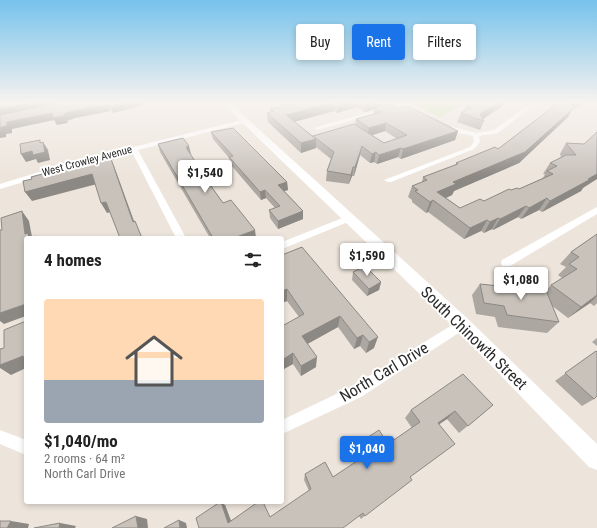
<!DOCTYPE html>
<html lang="en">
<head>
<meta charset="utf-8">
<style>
	body { margin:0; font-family:"Roboto Condensed",sans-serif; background:#f2f2f2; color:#222; height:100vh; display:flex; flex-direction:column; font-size:15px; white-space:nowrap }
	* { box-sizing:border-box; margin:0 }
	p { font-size:13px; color:#767676 }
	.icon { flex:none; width:22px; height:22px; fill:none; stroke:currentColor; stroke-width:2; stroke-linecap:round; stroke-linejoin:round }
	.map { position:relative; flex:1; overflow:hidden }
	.drawer { position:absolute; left:24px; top:236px; width:260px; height:268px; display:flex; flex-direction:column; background:#fff; border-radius:4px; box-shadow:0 2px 6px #0003 }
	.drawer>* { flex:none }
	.banner { position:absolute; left:296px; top:24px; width:241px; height:36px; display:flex; gap:8px }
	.price { position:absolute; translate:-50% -34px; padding:0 9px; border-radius:4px; background:#fff; color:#222; font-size:13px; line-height:26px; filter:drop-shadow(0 1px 2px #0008) }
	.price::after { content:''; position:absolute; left:50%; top:24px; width:12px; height:9px; margin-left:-6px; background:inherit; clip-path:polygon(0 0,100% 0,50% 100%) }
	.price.active { background:#1a73e8; color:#fff }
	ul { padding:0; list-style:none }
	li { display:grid; align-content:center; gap:8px; height:212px; padding:0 20px }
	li+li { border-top:1px solid #e0e0e0 }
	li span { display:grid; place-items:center; height:124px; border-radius:4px; color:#555 }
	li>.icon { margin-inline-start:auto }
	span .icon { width:72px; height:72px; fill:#fffc; stroke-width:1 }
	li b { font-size:17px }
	h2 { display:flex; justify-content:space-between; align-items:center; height:48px; padding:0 20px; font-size:17px }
	.pill { padding:0 14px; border-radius:4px; background:#fff; box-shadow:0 2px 6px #0003; font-size:14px; line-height:36px }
	.pill.active { background:#1a73e8; color:#fff }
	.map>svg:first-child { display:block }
	.green { fill:#b6e696 }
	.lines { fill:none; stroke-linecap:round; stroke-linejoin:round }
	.street { fill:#fff; fill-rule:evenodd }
	.secondary { fill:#fff; fill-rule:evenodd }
	.wall { fill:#aca7a1; fill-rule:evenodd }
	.shaded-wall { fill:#8c8883 }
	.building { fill:#c8c2bb; stroke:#8c8883 }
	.labels { text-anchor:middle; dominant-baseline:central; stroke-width:4; stroke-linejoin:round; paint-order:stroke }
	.far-street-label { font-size:11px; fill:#2a2a2a; stroke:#fff }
	.near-street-label { font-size:16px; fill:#2a2a2a; stroke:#fff }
</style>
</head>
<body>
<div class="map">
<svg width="597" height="528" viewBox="0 0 597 528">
	<rect width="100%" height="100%" fill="#ede5dc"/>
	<path class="green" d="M410,102H467L440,117Z"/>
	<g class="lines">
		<path class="street" d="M398,102H405L432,117L427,118L404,106L317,130L314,128L400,103Z
			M532,102H538L498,133L479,136L480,142L474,149L391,182H388L384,180L470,147L474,142L473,136L458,133L445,127V125L476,133L494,130Z
			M246,119L249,121L248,122L138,150L186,238H176L132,152L71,168L0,189V184L65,164Z
			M597,207V214L510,266H502L501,263L502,260Z
			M350,215L354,218L353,220L282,249V242Z
			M462,319L466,320L468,324L466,328L361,397L282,434V420L351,387Z
			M0,430L26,440V455L0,444Z"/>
		<path class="secondary" d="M221,102H229L468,319L597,444V470L589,467L456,329Z"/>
	</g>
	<path class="wall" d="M247,102H259L251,104Z
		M298,102H381L380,106L397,108L458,131L455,140L401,159L398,157L377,164L374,162L370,163L360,155L354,176H352L349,184L326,181L327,171L331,159L316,147V148L301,153L268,122L267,113L270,112V109ZM357,107L365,112L374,109L373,115L356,119L355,124L313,136L294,122L334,111L337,113ZM385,131L397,139L384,143L372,135Z
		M471,102H508L483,119L484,121L480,130L457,122L461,113L464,111L466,105L471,103Z
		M555,102H585L572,110L568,117L519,163L454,191L452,195L446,198L460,208L484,201L511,190L519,189L543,178L545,174H543L550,163L561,157L560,154L566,143L584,144L583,188L581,191L542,212L539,210L521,219L518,217L493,230L492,229L484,233L481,231L464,239L428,212L426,213L412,202V200L408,197L412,186L422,182L423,177L456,164V163L498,149L550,109Z
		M211,132L287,182L288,190L284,191L303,211V219L278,229L270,218L269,210L275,208L266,198L261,200L231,165L229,158L213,139Z
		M158,144L191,154H190L206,179L223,203L256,238H210L160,152Z
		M597,234V303L594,306L590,303L568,318L551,305L559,322L547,333L498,327L495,317L476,314L472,295L480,284L505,287L507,283L546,291L551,285L562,278L558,275L566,267L560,264L571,252Z
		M302,247L374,348L366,353L360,346L354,349L338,327L307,344L316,367L301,376L293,364L282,370L299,317L287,301L282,303V255Z
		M353,272L381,282L379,290L367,296L352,280Z
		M597,338V346L592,342Z
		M596,351L594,399L582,406L555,381Z
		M493,405L459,433L447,419L439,424L410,477L361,519L359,516L199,528L225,505L231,521L258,502H263L270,517L309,491L304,480L305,474L333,477L364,457L358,448L362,441L388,444L412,428L405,418L411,410Z"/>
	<path class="shaded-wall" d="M37,102H77L0,116V109Z
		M127,102H144L145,105L113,113L110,106Z
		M251,102H259L251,104Z
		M334,102V111L286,124V115Z
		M346,102H358L357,107L337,113L338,104Z
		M371,102H381L380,107L374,108V109L365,112L366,103Z
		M499,102H508L481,120L480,114Z
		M576,102H585L572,110L568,117L519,163L454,191L452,195L435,203L437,192L453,182Z
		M109,104L111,111L75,118L67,121L68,123L57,125L54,120L12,129V133L6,134V137L0,138V130L1,127L7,122L52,113L64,114L72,111Z
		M386,123L385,131L367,137L369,128Z
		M458,131L455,140L401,159L403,149Z
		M316,139V148L301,153V143Z
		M43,142L48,150L50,160L38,163L36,159L26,162L21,154Z
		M189,146L191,154L188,155L186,147Z
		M362,146L360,155L354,176L355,167Z
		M401,148L398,157L377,164L379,155Z
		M376,152L374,162L370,163L372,154Z
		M110,156L114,166L138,232L133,222Z
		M353,167L352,176L349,184L351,175Z
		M46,173L52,182L92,174L97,184L32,201L25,192L46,175Z
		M597,174V179L583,188L581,191L542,212L550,201Z
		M287,182L288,190L279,193L278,185Z
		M265,190L266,198L261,200L260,192Z
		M547,198L539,210L521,219L529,208Z
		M433,200L428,212L426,213L430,202Z
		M106,202L111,212L107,213L101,203Z
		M526,206L518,217L493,230L500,219Z
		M22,211L29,221L32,237V238H28L25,234Z
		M303,211V219L278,229V221Z
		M498,218L492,229L484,233L490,222Z
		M487,220L481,231L464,239L470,228Z
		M255,230L256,238H234Z
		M381,282L379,290L367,296L369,289Z
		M287,289V301L282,303V291Z
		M597,295V296L590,303L568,318L581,307Z
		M26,304V316L4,324L0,321V313Z
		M340,316L338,327L302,347V336Z
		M363,335L360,346L354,349L357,338Z
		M378,337L374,348L366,353L369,342Z
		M293,353V364L282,370V360Z
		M23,356L26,358V368L11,375L0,368V365Z
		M317,357L316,367L301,376V366Z
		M455,411L447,419L431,430L438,423Z
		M221,502L225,505L233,526L228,523Z
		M136,516L147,519L148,528H138Z
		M179,520L186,523L187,528H180Z
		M11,521L29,524L28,528H7Z
		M60,523L76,526L75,528H59Z"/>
	<path class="building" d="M0,102H37L0,109Z
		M62,102H127L110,106L109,104L72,111L64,114V116L53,118L52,113L7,122V126L1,127V130H0V115Z
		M298,102H346L338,104L334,102L286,115L316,139L301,143L267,113L274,111L270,109Z
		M472,102H499L480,114L484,121L461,113L471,107L466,105Z
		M556,102H576L571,105L575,107L525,152L453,182L456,184L437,192L460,208L480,199L484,201L509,189L511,190L517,188L519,189L553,174L547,171L557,166L550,163L566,155H576L566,143L584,144L597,132V174L588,179L589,180L550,201L547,198L529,208L526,206L500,219L498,218L490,222L487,220L470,228L433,200L430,202L415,191L418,190L412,186L427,180L423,177L458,164L456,163L495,147L498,149L557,104L554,103Z
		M390,104L397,108L406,105L458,131L403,149L401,148L379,155L376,152L372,154L362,146L355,167H353L351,175L327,171L334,152L313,136L354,124L384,143L407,135L386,123L369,128L356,119L382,112L374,108Z
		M233,128L287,182L278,185L303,211L278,221L269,210L280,206L265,190L260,192L229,157L233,156L211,132Z
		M183,138L189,146L186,147L206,179L223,203L231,200L255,230L234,238H213L158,144Z
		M40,140V143L43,142L45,152L33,155L32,151L21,154L20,144Z
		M110,156L133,222L135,221L142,238H120L106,202L101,203L92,174L25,192L23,181L32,179L31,177L46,173V175L68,170L67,167Z
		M22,211L25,234L28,233L29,238H26V304L0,313V230H2L1,218Z
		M597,234V295L581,307L551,285L577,269L569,264L579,257L571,252Z
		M36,236V238H30Z
		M302,247L378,337L369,342L363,335L357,338L340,316L302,336L317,357L301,366L293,353L282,360V326L304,314L287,289L282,291V255Z
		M365,266L381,282L369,289L353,272Z
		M507,283L545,288L559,322L507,315L504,306L484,303L480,284L509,287Z
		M26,321V363L23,356L0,365V349L4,348V330Z
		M596,351L597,352V396L594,399L565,373Z
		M463,374L493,405L468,426L455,411L438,423L455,444L410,477L412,480L365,516L363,513L343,528H199L196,518L220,502H221L228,523L258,502H263L270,517L311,489L305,474L325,462L333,477L369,453L362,441L379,430L388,444L420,422L411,410Z
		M136,516L138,528H112Z
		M179,520L180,528H164Z
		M0,521H11L7,528H0Z
		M60,523L59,528H34Z"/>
	<linearGradient id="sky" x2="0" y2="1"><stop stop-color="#76c2ec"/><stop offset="0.58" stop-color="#f7f3ef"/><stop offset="1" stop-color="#f7f3ef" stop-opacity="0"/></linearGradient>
	<rect width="597" height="176" fill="url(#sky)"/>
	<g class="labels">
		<g class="far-street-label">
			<text transform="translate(87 161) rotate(-15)">West Crowley Avenue</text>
		</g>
		<g class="near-street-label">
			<text transform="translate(474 338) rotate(44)">South Chinowth Street</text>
			<text transform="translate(384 372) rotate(-31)">North Carl Drive</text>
		</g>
	</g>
</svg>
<b class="price" style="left:205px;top:194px">$1,540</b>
<b class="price" style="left:367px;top:277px">$1,590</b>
<b class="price" style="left:521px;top:301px">$1,080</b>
<b class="price active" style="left:367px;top:470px">$1,040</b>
<div class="banner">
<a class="pill">Buy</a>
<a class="pill active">Rent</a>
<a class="pill">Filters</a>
</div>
<section class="drawer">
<h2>4 homes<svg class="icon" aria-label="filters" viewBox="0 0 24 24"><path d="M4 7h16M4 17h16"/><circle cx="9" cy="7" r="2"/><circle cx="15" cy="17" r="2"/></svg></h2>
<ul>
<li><span style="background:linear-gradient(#ffd9b3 65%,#9aa5b1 0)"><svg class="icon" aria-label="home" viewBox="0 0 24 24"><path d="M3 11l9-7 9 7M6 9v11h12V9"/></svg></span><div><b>$1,040/mo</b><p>2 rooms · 64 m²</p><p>North Carl Drive</p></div></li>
</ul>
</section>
</div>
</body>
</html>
